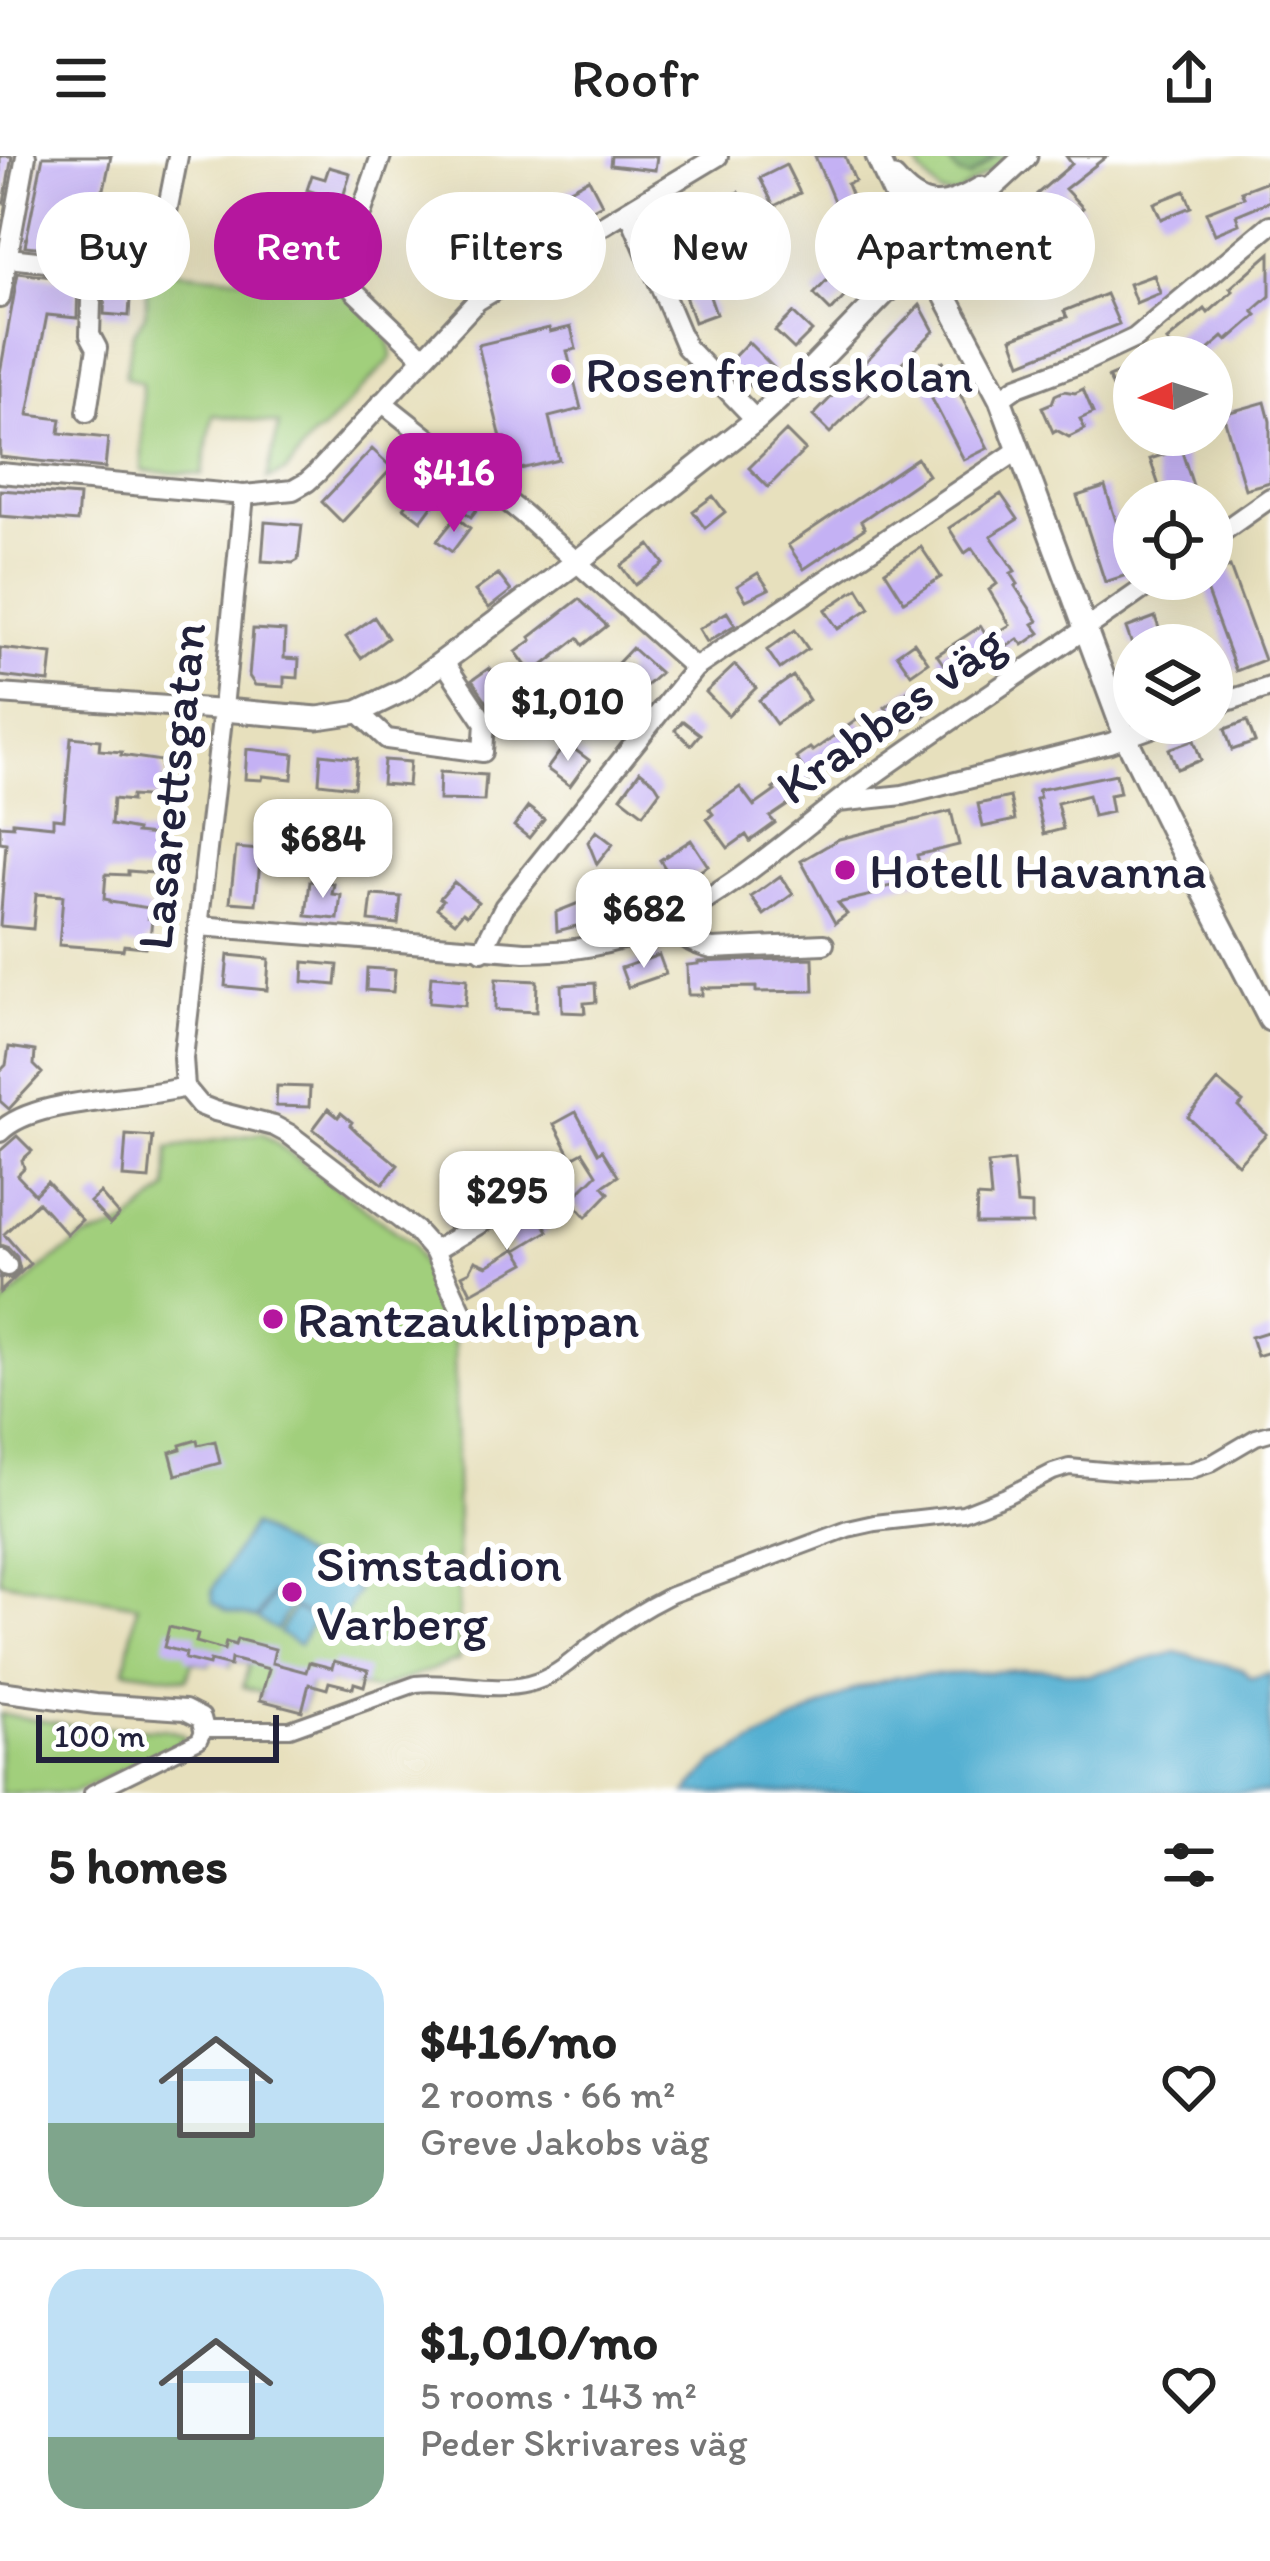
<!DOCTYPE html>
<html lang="en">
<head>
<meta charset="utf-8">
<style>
	body { margin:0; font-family:Itim,sans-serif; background:#f6f6f6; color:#222; height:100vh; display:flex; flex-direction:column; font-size:45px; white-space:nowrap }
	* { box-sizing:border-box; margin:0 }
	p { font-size:39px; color:#767676 }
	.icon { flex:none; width:66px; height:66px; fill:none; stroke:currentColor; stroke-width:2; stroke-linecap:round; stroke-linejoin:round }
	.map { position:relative; height:1637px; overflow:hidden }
	.sheet { display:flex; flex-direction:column; background:#fff; flex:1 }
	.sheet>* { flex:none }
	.guide { position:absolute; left:36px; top:36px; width:1200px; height:108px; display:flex; gap:24px }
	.needle { width:78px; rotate:267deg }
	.controls { position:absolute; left:1113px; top:180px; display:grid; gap:24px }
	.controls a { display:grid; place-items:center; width:120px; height:120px; border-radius:50%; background:#fff; box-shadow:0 12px 48px #0002; font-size:60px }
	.scale { position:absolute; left:36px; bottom:30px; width:243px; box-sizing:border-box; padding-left:12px; border:6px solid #22223b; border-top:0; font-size:33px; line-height:42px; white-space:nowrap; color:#22223b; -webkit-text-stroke:9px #fff; paint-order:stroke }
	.price { position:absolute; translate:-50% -102px; padding:0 27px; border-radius:24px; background:#fff; color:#222; font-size:39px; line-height:78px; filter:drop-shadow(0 3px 6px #0008) }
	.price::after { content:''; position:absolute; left:50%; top:72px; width:36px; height:27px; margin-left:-18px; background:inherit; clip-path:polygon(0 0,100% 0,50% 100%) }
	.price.current { background:#b5179e; color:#fff }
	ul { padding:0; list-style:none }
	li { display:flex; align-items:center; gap:36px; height:300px; padding:0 48px }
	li+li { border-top:3px solid #e0e0e0 }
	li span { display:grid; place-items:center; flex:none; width:336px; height:240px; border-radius:36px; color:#555 }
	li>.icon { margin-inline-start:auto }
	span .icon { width:144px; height:144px; fill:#fffc; stroke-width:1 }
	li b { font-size:51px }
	h2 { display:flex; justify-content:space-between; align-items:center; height:144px; padding:0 48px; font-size:51px }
	.pill { padding:0 42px; border-radius:54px; background:#fff; box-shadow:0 12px 48px #0002; font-size:42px; line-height:108px }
	.pill.current { background:#b5179e; color:#fff }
	header { display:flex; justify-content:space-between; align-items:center; height:156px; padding:0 48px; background:#fff; font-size:54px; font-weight:600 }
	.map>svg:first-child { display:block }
	.green { fill:#a1cf7c; stroke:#62785c; stroke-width:3 }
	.forest { fill:#80b26c; stroke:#516a54; stroke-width:3 }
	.water { fill:#54b0d2; stroke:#3b6986; stroke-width:3 }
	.building { fill:#c4b1f4 }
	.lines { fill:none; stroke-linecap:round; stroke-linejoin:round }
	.pedestrian-casing { stroke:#84817c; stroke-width:20 }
	.minor-casing { stroke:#84817c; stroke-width:24 }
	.tertiary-casing { stroke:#84817c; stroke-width:27 }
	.pedestrian { stroke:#fff; stroke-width:14 }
	.minor { stroke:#fff; stroke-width:18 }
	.tertiary { stroke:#fff; stroke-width:21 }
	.poi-dot { fill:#b5179e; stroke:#fff; stroke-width:4.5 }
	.labels { text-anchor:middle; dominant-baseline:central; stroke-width:12; stroke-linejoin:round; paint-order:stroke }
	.poi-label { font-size:51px; fill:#22223b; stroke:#fff; text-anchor:start }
	.street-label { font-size:51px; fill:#22223b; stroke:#fff }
</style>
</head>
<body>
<header><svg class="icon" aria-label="menu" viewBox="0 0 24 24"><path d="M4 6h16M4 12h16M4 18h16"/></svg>Roofr<svg class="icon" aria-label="share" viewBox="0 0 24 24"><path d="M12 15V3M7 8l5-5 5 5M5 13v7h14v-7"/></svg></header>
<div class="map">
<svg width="1270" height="1637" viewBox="0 0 1270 1637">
	<rect width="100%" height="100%" fill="#fff"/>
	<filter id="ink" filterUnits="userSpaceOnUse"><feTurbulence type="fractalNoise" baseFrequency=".00833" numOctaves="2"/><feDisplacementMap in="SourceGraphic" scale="24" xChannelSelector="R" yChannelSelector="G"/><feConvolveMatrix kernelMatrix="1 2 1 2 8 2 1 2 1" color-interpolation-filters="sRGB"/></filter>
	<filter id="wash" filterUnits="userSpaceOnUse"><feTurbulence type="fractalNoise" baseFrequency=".004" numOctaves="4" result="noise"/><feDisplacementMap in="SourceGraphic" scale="48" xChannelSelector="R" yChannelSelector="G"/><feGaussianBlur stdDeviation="2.7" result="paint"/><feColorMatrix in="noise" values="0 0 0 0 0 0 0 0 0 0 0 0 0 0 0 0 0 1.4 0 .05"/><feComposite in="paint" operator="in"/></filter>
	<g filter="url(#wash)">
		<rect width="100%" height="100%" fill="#e7e0bd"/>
		<path class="green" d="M914,0H1011L955,40L941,38L921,16Z
			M149,113L286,126L327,123C350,140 393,171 392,202L321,276L313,280L286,316L267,323L279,268L213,259L202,319L142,315V227L125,221L133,178L145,159Z
			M262,977L413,1088L454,1178L459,1504L375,1534L330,1526L310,1528L302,1555L260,1544L262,1536L243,1531L249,1508L232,1503L230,1510L213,1497L209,1509L192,1505L187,1523L125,1514L137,1449L0,1425V1152L42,1112L82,1084L125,1070L168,1033V992Z
			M0,1558L91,1572L164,1573L182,1578L185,1584L73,1637H0Z"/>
		<path class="forest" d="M944,0H996L969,22L959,19Z"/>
		<path class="water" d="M252,1369L358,1435L334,1476L314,1464L299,1489L279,1477L294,1453L310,1461L291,1449L276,1474L258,1463L274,1439L272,1437L256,1462L227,1455L213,1446L212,1435L216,1427Z
			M1176,1496L1242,1513L1251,1522L1270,1517V1637H686L714,1607L855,1533L897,1521L1042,1513L1089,1519Z"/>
		<g id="blocks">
			<path class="building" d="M0,0H12L4,47L0,46Z
				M43,0H111L104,33L58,63L150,71L144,101L25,90Z
				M611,0H657L655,14L610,9Z
				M815,0H845L855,25L847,28L864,71L872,68L887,101L862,112Z
				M1066,0H1107L1065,33L1083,52L1064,69L1037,38L1072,8Z
				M786,9L800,37L774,50L760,22Z
				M329,11L350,17L342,45L307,34L312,19L325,23Z
				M589,23L602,48L525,89L512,64Z
				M1267,25L1270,45L1236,59L1239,68L1215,78L1206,56L1244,41L1241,35Z
				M1185,35L1191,51L1161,63L1154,47Z
				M738,36L749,57L725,70L713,49Z
				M1019,58L1031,72L1012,88L1000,74Z
				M683,65L693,84L672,96L661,78Z
				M443,71L444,78L471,73L473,86L420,93L417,74Z
				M284,75L326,77L325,108L283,106Z
				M982,93L998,122L981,131L965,103Z
				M1270,97V140L1253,155L1257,159L1227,185L1223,181L1200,201H1181L1167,185L1205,153L1208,157L1233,135L1230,132Z
				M18,117L78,124L77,162L47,159L28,259L61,263L59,277L108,282L105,312L0,301V217Z
				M832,119L849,136L831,155L814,138Z
				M1154,119L1160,137L1136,147L1129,128Z
				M105,126H131L129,160L104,158Z
				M707,132L716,158L694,166L685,140Z
				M1106,138L1119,168L1021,207L1012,182L1067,161L1064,155Z
				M920,149L934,175L830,277L813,260Z
				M793,157L812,175L794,193L775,175Z
				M571,171L576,193L567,195L581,253L549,261L559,304L512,315L505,282H501L478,189L549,172L550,176Z
				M748,186L774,212L754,233L727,208Z
				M943,205L988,292L964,304L919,218Z
				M1134,210V240L1120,246L1108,221Z
				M1083,233L1093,257L1080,263L1085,273L1069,281L1056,274L1053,276L1042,251L1052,247L1055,239L1064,235L1075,237Z
				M1265,246L1270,265V326L1245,333L1223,258Z
				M786,275L805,294L768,331L749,312Z
				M372,293L392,312L342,366L322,346Z
				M1181,293L1198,345H1164L1150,303Z
				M917,302L928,319L861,365L865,372L804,413L788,389Z
				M455,321L484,344L471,361L442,338Z
				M421,330L437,343L421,365L404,352Z
				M1105,331L1133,417L1105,426L1077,340Z
				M0,334L79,340L77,366L0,360Z
				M1001,338L1018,363L991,380L1015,415L1011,417L1018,428L1015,430L1038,465L1033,468L1040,477L1023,489L1018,483L955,525L937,499L981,470L988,482L1010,469L989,434L997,428L972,392L965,397L949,372Z
				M713,340L725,356L705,372L693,355Z
				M456,361L470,372L452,396L437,385Z
				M265,366L302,369L298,404L293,407L262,405Z
				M650,389L664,408L635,429L621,410Z
				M921,391L941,421L904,445L885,415Z
				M1230,411L1264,504L1236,515L1202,423H1212V417Z
				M758,417L769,433L746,444L737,430Z
				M498,418L511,435L489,452L475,435Z
				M858,432L870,452L838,473L825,454Z
				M579,443L607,470L583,489L578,482L532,518L516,496L532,484L530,481Z
				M727,456L735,469L707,486L699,473Z
				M374,461L388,482L361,502L346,481Z
				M1155,461L1165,489H1132L1126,472Z
				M253,473L285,475L284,502L299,503L298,522L284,521V531L255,529L249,520Z
				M795,474L808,493L780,513L767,494Z
				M914,486L928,506L911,518L897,498Z
				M0,492L52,498L49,526L0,520Z
				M632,492L660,517L637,538L621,524L628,516L618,507Z
				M735,509L756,532L728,559L706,536Z
				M489,512L520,555L498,570L496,559L472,524Z
				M793,520L809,544L776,568L759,544Z
				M918,527L935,552L901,575L885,551Z
				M607,546L625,561L608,582L590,568Z
				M858,563L865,574L858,579L868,593L845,609L840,602L808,624L813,632L770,661L775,667L750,685L746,679L728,692L707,663L713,658L709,653L740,631L754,650L775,635L773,633L803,612L796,602L810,592L813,595Z
				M683,565L700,578L691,589L675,574Z
				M1247,565L1255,586L1232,594L1225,573Z
				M71,581L100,584L99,594L122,596L121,599L161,605V614L164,615L162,636H159V642L131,640V645L113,643L111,669L137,674L136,677L155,679L154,688L159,689L157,710H153L152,717L128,715V719L106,718L104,743L110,744V746L149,752L148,762H152L150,784H146L145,791L124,789L123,794L59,789L63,740L36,738L33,773L0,770L6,687L0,686V669L13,670V666L53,670V662L64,663Z
				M1194,584L1201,604L1177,613L1169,593Z
				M566,587L589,604L570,630L547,613Z
				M247,593L294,598L292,623L263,620L262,624L245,623Z
				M321,598L357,602L354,631L319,627Z
				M384,604L410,606L408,630L382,628Z
				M640,615L655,627L660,635L643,658L621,641Z
				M440,616L486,619L484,645L439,644Z
				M1116,618L1120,637L1109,639L1112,656L1093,660L1088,639L1057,647L1063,673L1044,678L1036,643L1040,642L1038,634Z
				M1010,641L1015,664L983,671L978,648Z
				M528,651L544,663L529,682L514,670Z
				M951,655L959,689L917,699L924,724L876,733V738L838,747L847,758L835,767L801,705L839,683Z
				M596,675L613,688L597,708L588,686Z
				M691,684L708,710L676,730L660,704Z
				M236,692L261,694L256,748L230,746Z
				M780,720L793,738L764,759L751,741Z
				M310,725L334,728L332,738L341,739L338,763L306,760Z
				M454,726L478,746L467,759L463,756L455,766L437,752L443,744L440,742Z
				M628,727L630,732L643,727L651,746L618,759L608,735Z
				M372,739L401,741L398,768L369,765Z
				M581,746H587L592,766L557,775L556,756Z
				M228,799L269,803L267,834L225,830Z
				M659,799L666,818L628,831L621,812Z
				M813,802L814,835L756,836V831L702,832V839H688L687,809L698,808V806Z
				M304,806L338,809L336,829L303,826Z
				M367,812L395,814L393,836L366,834Z
				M431,820L467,823L465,850L429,847Z
				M496,823L537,825L536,856L495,854Z
				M595,827L596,846L584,847L585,857L562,856L561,829Z
				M9,891L35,895L34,909L42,917L9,953L0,945V915L6,909Z
				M1218,925L1243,946L1239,951L1266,978L1238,1008L1188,961Z
				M277,930L310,931L309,951L276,950Z
				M328,953L338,961L341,957L352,966L350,969L358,977L398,1009L383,1028L313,973Z
				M576,956L598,997L602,994L618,1020L603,1030L609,1037L586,1061L571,1044L597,1018L583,996L572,1002L554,968Z
				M126,979L153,981L149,1023L123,1021Z
				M17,980L32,995L22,1004L24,1012L17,1019L35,1038L47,1026L82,1064L67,1078L38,1046L4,1078L30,1108L0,1136V1121L11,1123L20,1113L17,1101L9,1092L0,1089V995Z
				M1013,1005L1017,1048L1032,1049V1068H976L977,1041L991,1042L988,1008Z
				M509,1010L518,1028L448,1071L440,1054L460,1046L456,1032L497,1011L499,1016Z
				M100,1037L119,1059L110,1068L90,1046Z
				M536,1054L548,1075L517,1094L525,1107L471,1137L462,1119L470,1115L475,1105L487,1110L515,1093L503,1074Z
				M1270,1175V1196L1257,1200L1251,1181Z
				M197,1284L198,1289L215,1285L220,1307L176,1319L170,1296L181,1293L180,1289Z
				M169,1471L198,1478L196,1486L224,1494L226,1486L235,1489L237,1483L275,1493L272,1507L306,1516L309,1506L332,1512L334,1505L368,1514L364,1530L354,1527L353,1532L329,1526L327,1533L309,1528L302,1555L260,1544L269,1513L231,1503L230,1510L210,1505L209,1509L185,1503L186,1497L164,1491Z"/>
		</g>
	</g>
	<g filter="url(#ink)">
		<use href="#blocks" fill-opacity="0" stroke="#84817c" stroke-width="3"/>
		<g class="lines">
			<defs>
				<path id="pedestrian" d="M92,1637L199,1584L204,1573H290L416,1528C453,1524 493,1537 528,1528C554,1522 571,1505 591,1489C616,1470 643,1453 671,1439L848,1373L875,1367L963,1357L1006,1340L1053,1316L1069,1311L1136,1317L1189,1315L1210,1308L1256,1281L1270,1277"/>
				<path id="minor" d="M381,0L345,104L347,128L424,202
					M628,54L686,191L756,264
					M0,101L119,114
					M155,117L178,0
					M0,142L26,0
					M1000,243L1017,231L1084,206L1135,182L1270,69
					M382,246L523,358L695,512
					M87,256L97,192L90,179L92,112
					M0,317L244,339L293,334L307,326L317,317L477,145L718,0
					M244,339L221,572L183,902L185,931L200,949L215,955L274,970L289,978L416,1075L434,1095L469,1171
					M1212,383L1270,342
					M0,538L223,554
					M1212,550L1270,531
					M358,556L387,583L483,596L485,567L444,506
					M838,646L903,639L932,632L1110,587L1165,567
					M673,763C685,783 688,787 712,793L824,788
					M199,770L525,796C569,796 610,790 651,773C729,740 794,677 862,627C959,557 1060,492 1157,423
					M482,795L504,751L695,512L1020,293
					M0,976C34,941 135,945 185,931
					M434,1095L552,1024
					M0,1102L7,1110
					M0,1535L96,1548L185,1554L201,1562L204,1573"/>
				<path id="tertiary" d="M877,0L916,85L1000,243L1126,582L1173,677L1270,864
					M894,23C923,57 944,54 981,32
					M223,554L318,562L358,556L406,533L578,405L756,264L813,211L941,79L1026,0"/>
			</defs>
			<use href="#pedestrian" class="pedestrian-casing"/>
			<use href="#minor" class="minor-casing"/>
			<use href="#tertiary" class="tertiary-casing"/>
			<use href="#pedestrian" class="pedestrian"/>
			<use href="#minor" class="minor"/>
			<use href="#tertiary" class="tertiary"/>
		</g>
	</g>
	<g class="poi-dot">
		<circle cx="561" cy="218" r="12"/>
		<circle cx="845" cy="714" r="12"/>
		<circle cx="273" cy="1163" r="12"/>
		<circle cx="292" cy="1436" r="12"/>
	</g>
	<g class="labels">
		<g class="poi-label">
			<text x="585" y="218">Rosenfredsskolan</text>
			<text x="869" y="714">Hotell Havanna</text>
			<text x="297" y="1163">Rantzauklippan</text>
			<text x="316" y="1407">Simstadion<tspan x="316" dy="59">Varberg</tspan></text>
		</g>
		<g class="street-label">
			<text transform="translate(890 558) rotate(-36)">Krabbes väg</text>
			<text transform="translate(171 630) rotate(-84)">Lasarettsgatan</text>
		</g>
	</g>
</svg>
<div class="controls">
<a><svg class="needle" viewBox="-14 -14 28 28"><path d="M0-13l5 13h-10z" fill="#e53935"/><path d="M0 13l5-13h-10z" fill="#767676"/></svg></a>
<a><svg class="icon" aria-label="locate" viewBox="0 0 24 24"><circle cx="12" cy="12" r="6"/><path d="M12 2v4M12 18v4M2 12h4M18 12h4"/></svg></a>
<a><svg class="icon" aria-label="layers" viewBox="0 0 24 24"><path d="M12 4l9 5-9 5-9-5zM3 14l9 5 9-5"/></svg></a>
</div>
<div class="scale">100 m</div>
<b class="price current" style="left:454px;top:379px">$416</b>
<b class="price" style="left:568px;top:608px">$1,010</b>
<b class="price" style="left:323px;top:745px">$684</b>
<b class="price" style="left:644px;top:815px">$682</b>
<b class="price" style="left:507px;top:1097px">$295</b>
<div class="guide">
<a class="pill">Buy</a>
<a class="pill current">Rent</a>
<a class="pill">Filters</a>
<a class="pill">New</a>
<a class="pill">Apartment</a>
</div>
</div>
<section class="sheet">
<h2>5 homes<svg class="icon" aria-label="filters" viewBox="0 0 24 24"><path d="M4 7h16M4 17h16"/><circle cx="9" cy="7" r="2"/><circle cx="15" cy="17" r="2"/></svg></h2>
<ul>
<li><span style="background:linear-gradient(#bfe0f5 65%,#7fa58c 0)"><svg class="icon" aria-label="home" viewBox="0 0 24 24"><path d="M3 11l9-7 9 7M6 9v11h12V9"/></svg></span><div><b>$416/mo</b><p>2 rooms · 66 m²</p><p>Greve Jakobs väg</p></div><svg class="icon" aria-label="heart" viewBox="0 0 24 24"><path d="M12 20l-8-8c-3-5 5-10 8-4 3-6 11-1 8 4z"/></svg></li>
<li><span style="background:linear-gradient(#bfe0f5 70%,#7fa58c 0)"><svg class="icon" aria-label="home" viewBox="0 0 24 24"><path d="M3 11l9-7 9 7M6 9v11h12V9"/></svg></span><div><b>$1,010/mo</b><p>5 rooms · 143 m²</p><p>Peder Skrivares väg</p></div><svg class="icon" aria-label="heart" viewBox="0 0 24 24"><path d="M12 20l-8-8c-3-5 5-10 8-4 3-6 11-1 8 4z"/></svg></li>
</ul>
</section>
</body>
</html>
